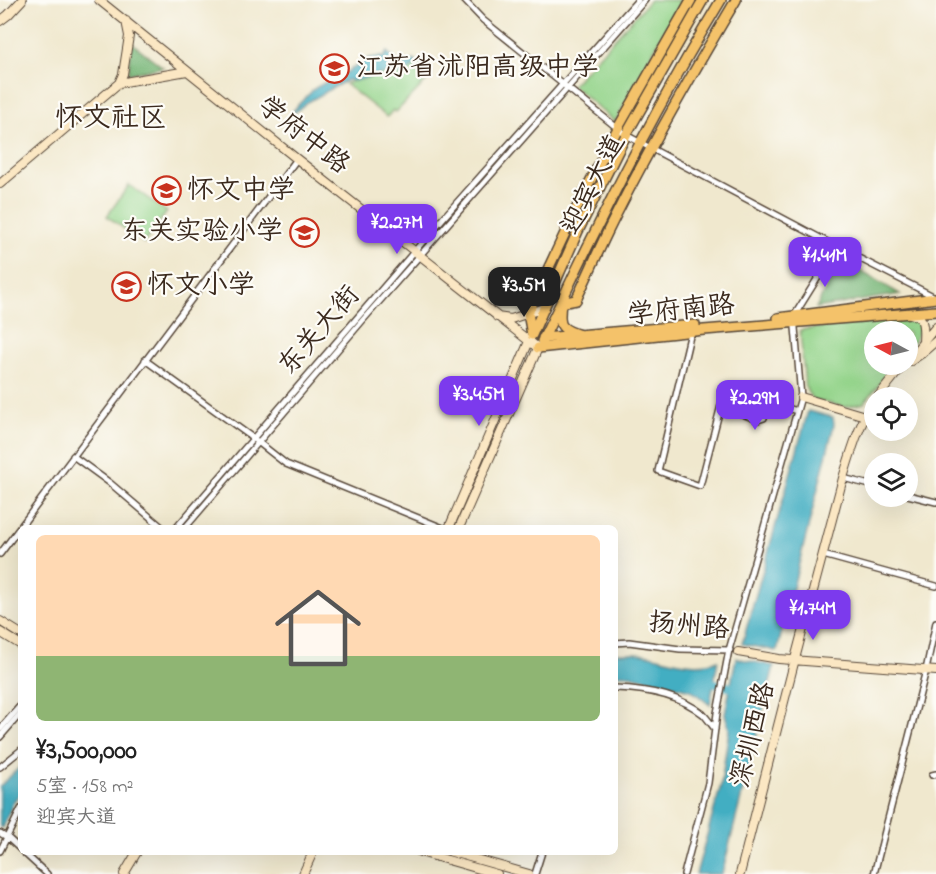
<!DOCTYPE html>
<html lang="zh">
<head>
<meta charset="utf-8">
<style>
	body { margin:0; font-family:"Indie Flower","LXGW WenKai TC",sans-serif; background:#f6f6f6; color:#222; height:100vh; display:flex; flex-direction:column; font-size:22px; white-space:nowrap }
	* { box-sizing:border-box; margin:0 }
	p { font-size:20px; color:#767676 }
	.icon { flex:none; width:33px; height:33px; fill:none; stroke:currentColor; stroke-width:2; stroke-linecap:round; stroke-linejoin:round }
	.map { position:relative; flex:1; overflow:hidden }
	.side { position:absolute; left:18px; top:525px; width:600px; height:330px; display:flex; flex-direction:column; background:#fff; border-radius:9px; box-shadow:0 6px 24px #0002 }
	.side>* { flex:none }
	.needle { width:39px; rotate:277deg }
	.buttons { position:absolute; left:864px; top:321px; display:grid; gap:12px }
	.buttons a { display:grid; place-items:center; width:54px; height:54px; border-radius:50%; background:#fff; box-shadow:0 6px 24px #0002; font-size:30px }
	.price { position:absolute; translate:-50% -51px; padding:0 14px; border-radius:12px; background:#7c3aed; color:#fff; font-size:20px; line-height:39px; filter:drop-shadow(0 2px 3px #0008) }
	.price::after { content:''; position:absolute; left:50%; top:36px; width:18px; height:14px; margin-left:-9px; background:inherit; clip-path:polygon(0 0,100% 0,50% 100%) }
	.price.current { background:#222; color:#fff }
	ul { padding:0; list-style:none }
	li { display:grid; align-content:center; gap:12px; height:318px; padding:0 18px }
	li+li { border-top:2px solid #e0e0e0 }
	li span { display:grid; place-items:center; height:186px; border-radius:9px; color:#555 }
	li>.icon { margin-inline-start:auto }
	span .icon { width:108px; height:108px; fill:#fffc; stroke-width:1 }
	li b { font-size:26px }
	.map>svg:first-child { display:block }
	.green { fill:#94d48b; stroke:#687f54; stroke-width:1.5 }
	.forest { fill:#77b677; stroke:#59704a; stroke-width:1.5 }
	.water { fill:#43aec2; stroke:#3f6c70; stroke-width:1.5 }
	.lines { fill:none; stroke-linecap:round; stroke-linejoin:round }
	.river { stroke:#43aec2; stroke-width:9 }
	.street-casing { stroke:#564638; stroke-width:8 }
	.secondary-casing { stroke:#564638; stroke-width:10 }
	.primary-casing { stroke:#564638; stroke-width:12 }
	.street { stroke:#fff; stroke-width:5 }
	.secondary { stroke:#fbe7c3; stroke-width:8 }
	.primary { stroke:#f4c26a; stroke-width:9 }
	.labels { text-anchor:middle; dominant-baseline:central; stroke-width:4.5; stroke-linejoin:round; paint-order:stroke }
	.poi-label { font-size:27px; fill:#3b2a1e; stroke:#fdfcf7; text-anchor:start }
	.street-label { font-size:27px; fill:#3b2a1e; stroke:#fdfcf7 }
	.neighbourhood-label { font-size:28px; fill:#3b2a1e; stroke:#fdfcf7 }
</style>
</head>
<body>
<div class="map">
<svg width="936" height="874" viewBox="0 0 936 874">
	<rect width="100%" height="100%" fill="#fdfcf7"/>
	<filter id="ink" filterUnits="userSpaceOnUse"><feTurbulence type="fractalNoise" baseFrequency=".0167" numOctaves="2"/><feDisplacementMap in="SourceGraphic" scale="12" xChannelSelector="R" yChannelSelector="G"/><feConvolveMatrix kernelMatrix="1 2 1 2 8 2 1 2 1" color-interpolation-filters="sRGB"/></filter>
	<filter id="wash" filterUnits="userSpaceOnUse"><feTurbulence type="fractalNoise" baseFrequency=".008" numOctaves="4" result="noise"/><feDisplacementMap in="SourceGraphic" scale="24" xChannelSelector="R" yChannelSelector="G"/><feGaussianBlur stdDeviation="1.35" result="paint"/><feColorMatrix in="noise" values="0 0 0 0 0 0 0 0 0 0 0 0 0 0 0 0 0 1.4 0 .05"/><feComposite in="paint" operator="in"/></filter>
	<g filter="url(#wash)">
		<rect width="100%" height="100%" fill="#f0e8ce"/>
		<path class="green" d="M650,0H681L615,122L572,85Z
			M418,63L432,75L396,112L393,110L387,117L345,84C355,81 364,77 373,75C392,70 402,78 418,63Z
			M129,185L167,212L144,243L107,216Z
			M909,317C929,324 916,338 908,349V332H874V364L895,365L864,403L860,404L845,407L814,400L808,393L805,386L800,330Z"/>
		<path class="forest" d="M132,43L163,67L128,74Z
			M850,265L900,294L816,308L834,271L843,276Z"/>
		<path class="water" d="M387,52L402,66L415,60L418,63L400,77L398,73L381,74L355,81L347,80L306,103L287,119L297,106L315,88L330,80L339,77L369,58L384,57Z
			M808,411L833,417L834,425L777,651L742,644Z
			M615,653C624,653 634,652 644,654C668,658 695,670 718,660L710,705L691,690L625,674L615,675Z
			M736,658L774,666L722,874H696L721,785L729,729L725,714Z
			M21,766V793L14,801L2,828L0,827V786Z"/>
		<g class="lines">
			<path class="river" d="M702,680L741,690"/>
		</g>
	</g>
	<g filter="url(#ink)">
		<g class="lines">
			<defs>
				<path id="street" d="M464,0L483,20L626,135L837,247L935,297
					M691,332L658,471L700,486L725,390L753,386L770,391L768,402L797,411
					M145,360L253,438L286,464L443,528
					M721,406L758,420L764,418L768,402
					M73,456L110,483L163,528
					M843,478L874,486
					M908,495L936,502
					M176,528L444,217L638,0
					M185,528L363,320L645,0
					M0,554L297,159
					M823,555L936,586
					M615,643L629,642L680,649L730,650
					M615,688C645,689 679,695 703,714C707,718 711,724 715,729
					M0,729L21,705
					M0,737L21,713
					M0,767L21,750
					M932,775L936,774
					M0,833L7,837L21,850
					M0,851L21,809
					M23,852L47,874
					M535,874L542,852
					M684,874L708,783L717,713L729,650L801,397L794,316L837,247
					M874,874L926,670L936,622"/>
				<path id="secondary" d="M99,0L297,159L538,348L459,528
					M0,21L8,15L22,0
					M119,83L123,74L129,36L126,21
					M0,184L119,83L187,71
					M910,314L920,317C925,325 923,334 923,343
					M497,317L511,319L544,308
					M908,360L936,327
					M911,361L921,354L936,341
					M801,397L865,416
					M877,398L904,364
					M449,528L530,339
					M0,621L21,634
					M0,632L21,645
					M738,652L779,659L936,671
					M420,852L497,874
					M451,852L529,874
					M124,874L137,852
					M303,874L313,852
					M740,874L795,659L843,478C851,452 859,424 874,401"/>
				<path id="primary" d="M778,318L936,298
					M532,335L578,231L626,135L703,0
					M532,335L528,313L550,265L580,201L618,128L691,0
					M583,336C560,329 558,327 561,303L576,300C588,275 599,249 611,225C649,148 692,74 736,0
					M543,338L695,325
					M542,341C560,306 576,269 594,234C633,154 675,76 721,0
					M538,348L704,330L936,311"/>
			</defs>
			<use href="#street" class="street-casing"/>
			<use href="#secondary" class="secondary-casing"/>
			<use href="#primary" class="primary-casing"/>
			<use href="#street" class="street"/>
			<use href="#secondary" class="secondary"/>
			<use href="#primary" class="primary"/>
		</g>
	</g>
	<defs>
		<symbol id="school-ring" viewBox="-11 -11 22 22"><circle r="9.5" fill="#fdfcf7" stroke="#c8321e" stroke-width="1.5"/><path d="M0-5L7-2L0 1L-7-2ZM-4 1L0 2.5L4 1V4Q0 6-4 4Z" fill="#c8321e"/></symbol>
	</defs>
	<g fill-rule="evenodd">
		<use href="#school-ring" x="318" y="52" width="33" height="33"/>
		<use href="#school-ring" x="150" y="174" width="33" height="33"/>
		<use href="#school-ring" x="288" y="216" width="33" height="33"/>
		<use href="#school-ring" x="110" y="270" width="33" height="33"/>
	</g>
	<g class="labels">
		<g class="poi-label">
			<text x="356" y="68">江苏省沭阳高级中学</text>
			<text x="187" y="191">怀文中学</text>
			<text x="283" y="232" text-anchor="end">东关实验小学</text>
			<text x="147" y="286">怀文小学</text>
		</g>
		<g class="street-label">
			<text transform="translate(303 136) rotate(38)">学府中路</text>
			<text transform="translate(594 185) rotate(-63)">迎宾大道</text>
			<text transform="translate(681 311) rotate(-6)">学府南路</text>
			<text transform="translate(320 331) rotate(-49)">东关大街</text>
			<text transform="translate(689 627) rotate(5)">扬州路</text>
			<text transform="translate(754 735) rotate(-76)">深圳西路</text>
		</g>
		<g class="neighbourhood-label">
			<text x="111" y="119">怀文社区</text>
		</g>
	</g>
</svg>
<div class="buttons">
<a><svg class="needle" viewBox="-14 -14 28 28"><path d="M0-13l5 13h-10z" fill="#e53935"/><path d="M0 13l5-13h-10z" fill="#767676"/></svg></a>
<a><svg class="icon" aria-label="locate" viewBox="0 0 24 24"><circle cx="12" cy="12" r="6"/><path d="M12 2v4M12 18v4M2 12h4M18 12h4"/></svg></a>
<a><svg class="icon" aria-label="layers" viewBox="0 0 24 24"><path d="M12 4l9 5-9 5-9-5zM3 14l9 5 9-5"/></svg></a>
</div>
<b class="price" style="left:397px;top:255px">¥2.27M</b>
<b class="price" style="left:825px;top:288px">¥1.41M</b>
<b class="price current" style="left:524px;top:318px">¥3.5M</b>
<b class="price" style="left:479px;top:427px">¥3.45M</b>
<b class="price" style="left:755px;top:431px">¥2.29M</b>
<b class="price" style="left:813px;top:641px">¥1.74M</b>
<section class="side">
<ul>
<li><span style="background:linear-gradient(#ffd9b3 65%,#8fb573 0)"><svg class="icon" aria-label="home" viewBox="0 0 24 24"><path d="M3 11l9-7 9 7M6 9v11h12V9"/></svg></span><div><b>¥3,500,000</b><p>5室 · 158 m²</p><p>迎宾大道</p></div></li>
</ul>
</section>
</div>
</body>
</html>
